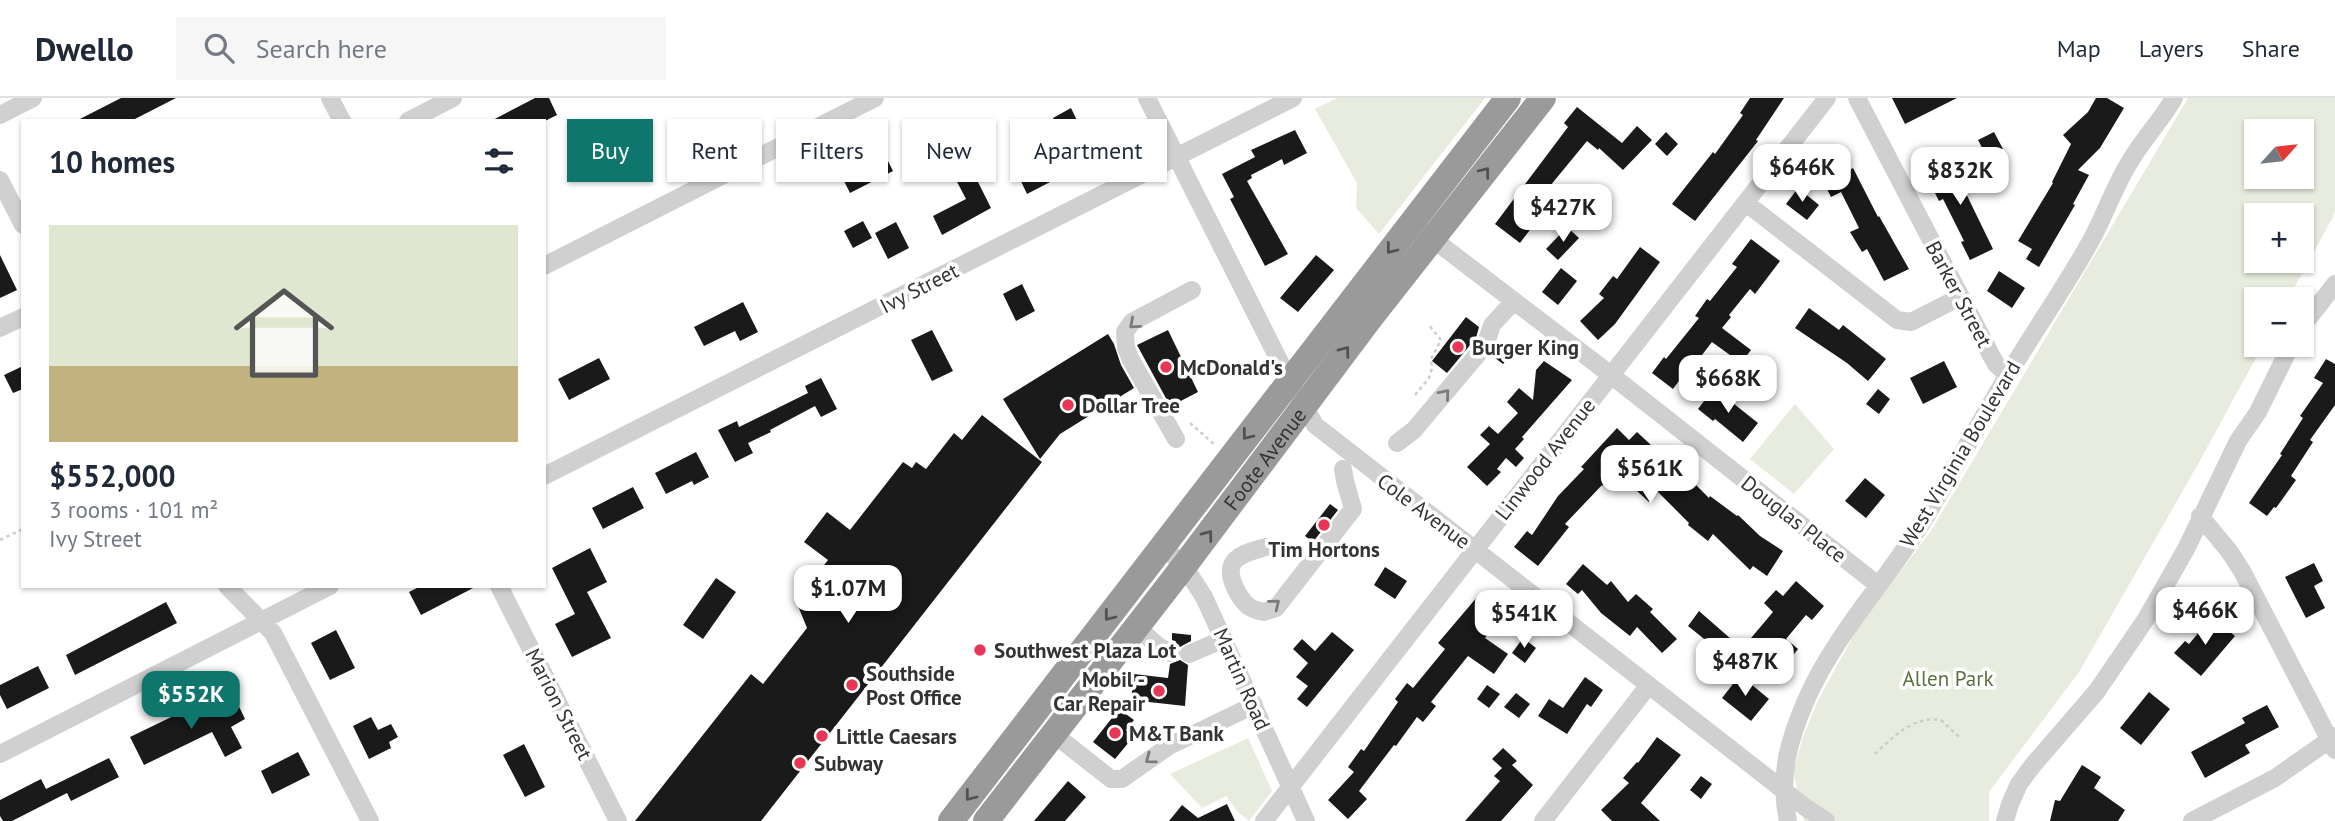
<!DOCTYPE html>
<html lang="en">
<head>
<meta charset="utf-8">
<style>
	body { margin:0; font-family:"PT Sans",sans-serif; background:#f6f6f7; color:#1f2937; height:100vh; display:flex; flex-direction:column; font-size:26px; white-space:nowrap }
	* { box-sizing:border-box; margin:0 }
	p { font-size:23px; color:#747a83 }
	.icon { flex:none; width:38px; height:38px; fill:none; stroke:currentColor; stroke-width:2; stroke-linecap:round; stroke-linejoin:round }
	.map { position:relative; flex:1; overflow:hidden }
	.details { position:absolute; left:21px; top:21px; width:525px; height:469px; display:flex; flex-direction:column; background:#fff; border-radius:0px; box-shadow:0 2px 5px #0004 }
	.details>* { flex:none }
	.hud { position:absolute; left:567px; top:21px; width:665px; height:63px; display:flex; gap:14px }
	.needle { width:46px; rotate:63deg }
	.controls { position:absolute; left:2244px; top:21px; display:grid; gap:14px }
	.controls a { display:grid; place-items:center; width:70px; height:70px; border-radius:0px; background:#fff; box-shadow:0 2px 5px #0004; font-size:35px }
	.price { position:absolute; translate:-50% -60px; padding:0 16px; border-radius:14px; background:#fff; color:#222; font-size:23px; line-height:46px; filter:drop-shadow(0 2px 4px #0008) }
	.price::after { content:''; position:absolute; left:50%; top:42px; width:21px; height:16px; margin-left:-10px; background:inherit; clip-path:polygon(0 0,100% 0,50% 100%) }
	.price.on { background:#0f766e; color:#fff }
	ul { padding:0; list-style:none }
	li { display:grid; align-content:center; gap:14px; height:371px; padding:0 28px }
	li+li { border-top:2px solid #e0e1e3 }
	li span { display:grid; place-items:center; height:217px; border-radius:0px; color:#555 }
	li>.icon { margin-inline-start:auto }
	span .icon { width:126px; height:126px; fill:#fffc; stroke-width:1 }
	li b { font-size:30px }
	h2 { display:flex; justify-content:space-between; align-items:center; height:84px; padding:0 28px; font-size:30px }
	.tag { padding:0 24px; border-radius:0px; background:#fff; box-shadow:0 2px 5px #0004; font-size:24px; line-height:63px }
	.tag.on { background:#0f766e; color:#fff }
	header { display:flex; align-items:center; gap:42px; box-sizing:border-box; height:98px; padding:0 35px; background:#fff; border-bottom:2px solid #e0e1e3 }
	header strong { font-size:33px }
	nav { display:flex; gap:38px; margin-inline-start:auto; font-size:24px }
	.search { width:490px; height:63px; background:#f6f6f7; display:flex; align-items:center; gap:18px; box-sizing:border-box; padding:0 24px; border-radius:0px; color:#747a83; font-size:26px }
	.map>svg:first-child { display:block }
	.green { fill:#e7ecde; fill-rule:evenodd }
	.building { fill:#1a1a1a }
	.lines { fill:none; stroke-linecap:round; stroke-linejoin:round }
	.path { stroke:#cdcdcd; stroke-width:2.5; stroke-dasharray:3.5 3.5; stroke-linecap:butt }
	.minor { stroke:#d0d0d0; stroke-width:18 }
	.highway { stroke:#9a9a9a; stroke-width:26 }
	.oneway { stroke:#525252 }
	.oneway2 { stroke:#7a7a7a }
	.poi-dot { fill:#e83756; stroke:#fff; stroke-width:2.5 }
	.labels { text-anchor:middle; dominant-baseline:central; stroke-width:7; stroke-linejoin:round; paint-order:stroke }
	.street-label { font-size:21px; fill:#333; stroke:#fff }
	.poi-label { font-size:21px; font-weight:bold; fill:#333; stroke:#fff; text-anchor:start }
	.park-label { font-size:21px; fill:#5b703e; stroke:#fff }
</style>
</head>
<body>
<header>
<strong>Dwello</strong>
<div class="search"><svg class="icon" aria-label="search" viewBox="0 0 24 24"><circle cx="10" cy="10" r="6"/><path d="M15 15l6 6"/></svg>Search here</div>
<nav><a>Map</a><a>Layers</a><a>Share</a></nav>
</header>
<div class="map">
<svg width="2335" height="723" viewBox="0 0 2335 723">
	<rect width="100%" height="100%" fill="#fff"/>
	<path class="green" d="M1337,0H1485L1379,136L1356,110L1357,85L1315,11Z
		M2188,0H2335V113L2333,119L2288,201H2256V247H2263L2197,368L2079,574L1989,694V723H1804L1793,674L1803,639L1818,602L1859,528L1931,433ZM2256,33H2301V79H2256ZM2256,117H2301V163H2256Z
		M1795,306L1834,351L1794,396L1750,361Z
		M1248,640L1272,693L1249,723L1237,713L1226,698L1202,710L1170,676Z"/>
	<path class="building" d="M121,0H176L131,23H76Z
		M535,0H549L557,17L545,23H491Z
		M1750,0H1784L1756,42L1758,43L1695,123L1672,106L1713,54L1715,56L1743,17L1740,15Z
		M1892,0H1957L1905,26Z
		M2096,0H2107L2124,10L2100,50L2078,72L2089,77L2073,106L2075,107L2039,169L2026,161L2032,151L2018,143L2053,85L2052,84L2071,46L2063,37L2088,14Z
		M1577,9L1622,45L1637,28L1652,42L1623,72L1599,50L1598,52L1587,43L1550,88L1564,98L1555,109L1550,105L1520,145L1495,126L1568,29L1564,25Z
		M1071,10L1085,39L1067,48L1053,20Z
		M1295,32L1307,55L1284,67L1282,61L1251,77L1252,80L1247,83L1288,156L1265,168L1230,101L1234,99L1222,76L1255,59L1251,52Z
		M1666,34L1678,46L1667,58L1655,46Z
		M1994,34L2003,51L1987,59L1978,42Z
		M878,43L893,73L850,95L835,65Z
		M1957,59L1964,74L1957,77L1993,151L1970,162L1961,144L1964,143L1943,101L1939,103L1925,75Z
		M1043,65L1052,83L1027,96L1018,77Z
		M1853,70L1878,119L1879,118L1909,171L1884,183L1867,151L1862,154L1850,134L1859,130L1841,94L1831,99L1824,85Z
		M972,72L991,110L942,137L933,118L966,101L955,80Z
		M1798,90L1819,107L1807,122L1786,106Z
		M863,123L872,140L853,150L844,133Z
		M896,124L909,150L888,161L875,135Z
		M1567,129L1579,140L1558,162L1546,151Z
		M1751,141L1780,163L1755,196L1750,191L1729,217L1731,219L1722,230L1751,252L1741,265L1712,244L1695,266L1693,264L1673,291L1652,275L1664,259L1666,261L1699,220L1695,218L1707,201L1710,203L1737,169L1732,166Z
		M1640,149L1660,164L1615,226L1598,242L1580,223L1604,200L1599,196L1613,178L1617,181Z
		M0,157L17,192L0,200Z
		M1316,157L1334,172L1298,214L1280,200Z
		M1561,170L1577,183L1558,207L1542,194Z
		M1999,173L2025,190L2012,210L1987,193Z
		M1022,186L1035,213L1016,223L1003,196Z
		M743,204L758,234L740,243L735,233L704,248L694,229Z
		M1809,210L1839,232L1843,227L1886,261L1868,283L1847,265L1795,230Z
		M1466,219L1479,229L1476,240L1447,275L1432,263Z
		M932,232L953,273L932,283L911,242Z
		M1168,232L1198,294L1175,306L1172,302L1168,304L1137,247Z
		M1108,236L1114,246L1121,267L1134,290L1060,336L1040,361L1003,301Z
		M1498,244L1513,254L1503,266L1491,257Z
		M599,260L610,281L569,302L558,281Z
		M2326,261L2335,266V307L2310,342L2313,344L2291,378L2296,382L2276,410L2274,409L2267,418L2249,405L2282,357L2280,356L2303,320L2300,318L2323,285L2314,280Z
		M1544,263L1572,282L1522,339L1524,341L1515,351L1524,360L1516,369L1506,360L1497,371L1501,374L1487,388L1467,369L1490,346L1480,337L1489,328L1498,336L1518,315L1507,304L1519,290L1533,302L1536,272Z
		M1944,263L1957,289L1923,306L1910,280Z
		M23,268V291L13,295L4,277Z
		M821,280L837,311L821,319L815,308L770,332L771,334L748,345L753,355L735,364L718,332L737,323L739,329L808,295L805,288Z
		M1714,290L1758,325L1743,344L1715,321L1713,323L1698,311Z
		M1878,291L1890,301L1879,316L1866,306Z
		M982,317L1042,364L761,723H635L751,576L763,586L807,530L796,503L828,462L804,444L827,414L850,432L903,364L912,370L916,364L926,371L954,335L962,342Z
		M1617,330L1629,342L1637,334L1651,347L1648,350L1681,380L1685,376L1709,400L1710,398L1737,418L1738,417L1760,438L1783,453L1767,478L1753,468L1750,472L1713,436L1708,443L1688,427L1689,425L1658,394L1649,404L1636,392L1648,376L1629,358L1603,388L1602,387L1565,426L1569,429L1538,468L1514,449L1527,433L1532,437L1558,398L1584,371L1581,369Z
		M696,354L709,379L694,387L692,383L666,396L655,375Z
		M1865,380L1885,397L1866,420L1845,403Z
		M633,389L644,410L603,431L592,410Z
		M1330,406L1338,412L1313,444L1305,438Z
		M590,450L607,484L587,494L611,540L572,559L555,526L575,516L552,470Z
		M2314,465L2323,483L2314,488L2325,510L2306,520L2285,479Z
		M1583,466L1607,487L1611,483L1628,504L1636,496L1653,511L1650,514L1677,541L1662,555L1637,529L1630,538L1601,515L1582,492L1578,496L1566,486Z
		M1385,469L1407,483L1395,501L1374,487Z
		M716,480L736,494L703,541L683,527Z
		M1796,483L1824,508L1812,522L1806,517L1786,541L1798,551L1784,569L1751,540L1773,514L1764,505L1776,492L1783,498Z
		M421,488H477L421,517L409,494Z
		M1478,498L1502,518L1485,540L1508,556L1494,576L1468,558L1431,604L1436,608L1423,624L1417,619L1396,648L1394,647L1359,693L1367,701L1348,721L1328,702L1354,674L1348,669L1361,651L1364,653L1398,604L1395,601L1407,585L1413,590L1445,551L1438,545Z
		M166,504L177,525L75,577L66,557Z
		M1699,513L1739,548L1729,561L1688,528Z
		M2212,519L2235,538L2201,578L2174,555L2185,543L2189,546Z
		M336,532L355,570L330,582L311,545Z
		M1332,534L1354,552L1307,609L1297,601L1308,588L1296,579L1308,565L1293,551L1302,541L1315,553Z
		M1172,535L1191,537V543L1180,549L1172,542Z
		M1523,540L1536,550L1525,565L1512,555Z
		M1180,562L1188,567L1185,608L1131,602L1134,576L1168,580L1170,566Z
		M38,568L49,590L7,611L0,597V587Z
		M1740,577L1769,601L1751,623L1722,600Z
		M1585,579L1603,592L1591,609L1587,606L1567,636L1538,618L1549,601L1563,610Z
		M1487,587L1500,596L1489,610L1477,601Z
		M2149,594L2170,611L2141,647L2120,630Z
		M1516,595L1530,606L1519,620L1504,609Z
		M234,598L245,621L231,629L242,650L225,659L212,634L144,667L130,639L192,609L196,618Z
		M2267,607L2279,629L2245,647L2250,655L2205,680L2191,654L2245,625L2242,620Z
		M1119,611L1134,622L1126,632L1134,638L1115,661L1093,644Z
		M371,619L378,632L391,626L398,639L389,644L391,650L369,661L353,628Z
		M1657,639L1681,657L1641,705L1660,723H1612L1601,712L1629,685L1623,680L1637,664L1638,665Z
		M524,646L545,689L525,699L503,657Z
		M1503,650L1517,663L1512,667L1533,687L1501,723H1465L1500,683L1494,678L1502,670L1492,661Z
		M298,654L310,677L272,696L261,673Z
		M109,660L119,679L71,703L67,695L12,723H3L0,718V702L41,681L46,691Z
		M2082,667L2101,679L2094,690L2125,712L2118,723H2050L2055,702L2060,703Z
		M1701,678L1712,686L1701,701L1690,692Z
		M1068,683L1086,699L1065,723H1034Z
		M1227,706L1235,723H1169L1182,707L1198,720Z"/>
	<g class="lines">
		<path class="path" d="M1415,297L1429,280L1432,270L1431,261L1441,242L1428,226
			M1190,325L1214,346
			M0,442L23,431
			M1875,656C1894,638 1913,618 1941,622L1959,639"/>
		<path class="minor" d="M330,0L342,23
			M1147,0L1290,284L1315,327L1805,709L1826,723
			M1857,0L1992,259L1996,266L2008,277
			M0,17L33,0
			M408,23L453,0
			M0,82L23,127
			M1746,105L1897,222L1911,224L1960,199
			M1425,135L1611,277L1878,487
			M544,168L875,0
			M0,230L23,219
			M2301,230L2335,186
			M1176,341L1131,262L1126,250L1125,234L1132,224L1192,192
			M1397,345L1414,332L1477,257L1486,245L1492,227L1513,204
			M544,378L1293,0
			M2200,418L2229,453L2242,473L2335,652
			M1163,448L1184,468L1204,499L1306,723
			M1266,449C1256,452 1236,456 1232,467C1227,479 1239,500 1248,508C1252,511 1259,513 1264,514L1276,510L1353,411L1345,383L1343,371
			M227,488L273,535L370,723
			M499,488L618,723
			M1137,529L1158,548L1171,555
			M1189,556L1224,541
			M1055,637L1111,681H1122L1169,648L1254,607
			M0,656L330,488
			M1264,723L1827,0
			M1543,723L1649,587
			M1788,723C1778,678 1789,641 1807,600C1836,535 1886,484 1923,423C1952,375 1979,325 2008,277C2034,233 2064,191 2089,146C2104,120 2113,91 2129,65C2142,42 2161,23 2174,0
			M2005,723L2010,706L2019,686L2033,667L2097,593L2146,521L2186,451L2238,343L2258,314L2291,247
			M2192,723L2275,680L2335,638"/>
		<g class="highway">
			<path d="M951,723L1508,0"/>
			<path id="s1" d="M986,723L1184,468L1371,219L1543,0"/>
		</g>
	</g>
	<defs><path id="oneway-chevron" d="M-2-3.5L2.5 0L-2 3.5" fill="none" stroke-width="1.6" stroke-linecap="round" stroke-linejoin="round" transform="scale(1.75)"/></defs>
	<g class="oneway">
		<use href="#oneway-chevron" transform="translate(1485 74) rotate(-52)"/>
		<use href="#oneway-chevron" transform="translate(1391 151) rotate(128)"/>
		<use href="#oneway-chevron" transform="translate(1345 253) rotate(-53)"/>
		<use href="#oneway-chevron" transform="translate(1247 337) rotate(128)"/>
		<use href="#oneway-chevron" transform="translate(1208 437) rotate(-53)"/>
		<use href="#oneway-chevron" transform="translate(1109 518) rotate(128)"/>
		<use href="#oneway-chevron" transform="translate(970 698) rotate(128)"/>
	</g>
	<g class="oneway2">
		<use href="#oneway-chevron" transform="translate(1134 226) rotate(139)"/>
		<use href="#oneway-chevron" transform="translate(1445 296) rotate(-50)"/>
		<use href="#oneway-chevron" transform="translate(1275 506) rotate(-39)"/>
		<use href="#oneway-chevron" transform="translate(1150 661) rotate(144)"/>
	</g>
	<g class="poi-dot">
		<circle cx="1458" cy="249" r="7"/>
		<circle cx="1166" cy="269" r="7"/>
		<circle cx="1068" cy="307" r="7"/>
		<circle cx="1324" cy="427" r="7"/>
		<circle cx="980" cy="552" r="7"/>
		<circle cx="852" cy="587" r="7"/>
		<circle cx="1159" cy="593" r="7"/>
		<circle cx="1115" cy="635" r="7"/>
		<circle cx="822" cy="638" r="7"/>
		<circle cx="800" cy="665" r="7"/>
	</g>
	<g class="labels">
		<g class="street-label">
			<text transform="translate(919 190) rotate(-27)">Ivy Street</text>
			<text transform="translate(1959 196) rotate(62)">Barker Street</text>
			<text transform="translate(1960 356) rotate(-59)">West Virginia Boulevard</text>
			<text stroke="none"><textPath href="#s1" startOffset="457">Foote Avenue</textPath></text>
			<text transform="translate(1545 361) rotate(-52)">Linwood Avenue</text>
			<text transform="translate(1424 413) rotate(37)">Cole Avenue</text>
			<text transform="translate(1794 421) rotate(38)">Douglas Place</text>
			<text transform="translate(1242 581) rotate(66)">Martin Road</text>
			<text transform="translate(559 606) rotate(63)">Marion Street</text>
		</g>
		<g class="poi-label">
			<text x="1472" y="249">Burger King</text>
			<text x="1180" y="269">McDonald's</text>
			<text x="1082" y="307">Dollar Tree</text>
			<text x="1324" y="451" text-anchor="middle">Tim Hortons</text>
			<text x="994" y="552">Southwest Plaza Lot</text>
			<text x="866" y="575">Southside<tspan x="866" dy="24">Post Office</tspan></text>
			<text x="1145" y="581" text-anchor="end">Mobil -<tspan x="1145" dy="24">Car Repair</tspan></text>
			<text x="1129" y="635">M&amp;T Bank</text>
			<text x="836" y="638">Little Caesars</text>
			<text x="814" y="665">Subway</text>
		</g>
		<g class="park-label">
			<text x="1948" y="580">Allen Park</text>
		</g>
	</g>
</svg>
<div class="controls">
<a><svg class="needle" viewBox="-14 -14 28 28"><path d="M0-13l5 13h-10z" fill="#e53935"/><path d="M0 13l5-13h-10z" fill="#747a83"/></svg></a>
<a>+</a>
<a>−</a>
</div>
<b class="price" style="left:1802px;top:106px">$646K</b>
<b class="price" style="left:1960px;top:109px">$832K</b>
<b class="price" style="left:1563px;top:146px">$427K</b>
<b class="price" style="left:1728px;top:317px">$668K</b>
<b class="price" style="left:1650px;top:407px">$561K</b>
<b class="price" style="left:848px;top:527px">$1.07M</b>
<b class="price" style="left:2205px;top:549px">$466K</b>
<b class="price" style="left:1524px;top:552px">$541K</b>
<b class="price" style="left:1745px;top:600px">$487K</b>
<b class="price on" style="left:191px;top:633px">$552K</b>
<div class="hud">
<a class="tag on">Buy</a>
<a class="tag">Rent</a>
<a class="tag">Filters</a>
<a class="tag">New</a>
<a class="tag">Apartment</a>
</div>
<section class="details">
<h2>10 homes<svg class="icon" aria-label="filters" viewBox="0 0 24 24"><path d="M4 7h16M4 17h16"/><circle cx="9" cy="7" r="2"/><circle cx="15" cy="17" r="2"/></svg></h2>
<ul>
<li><span style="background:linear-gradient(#dfe7d0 65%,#c2b280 0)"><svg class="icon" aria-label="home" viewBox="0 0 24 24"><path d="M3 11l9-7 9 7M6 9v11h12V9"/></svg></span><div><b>$552,000</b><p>3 rooms · 101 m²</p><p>Ivy Street</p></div></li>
</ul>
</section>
</div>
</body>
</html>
